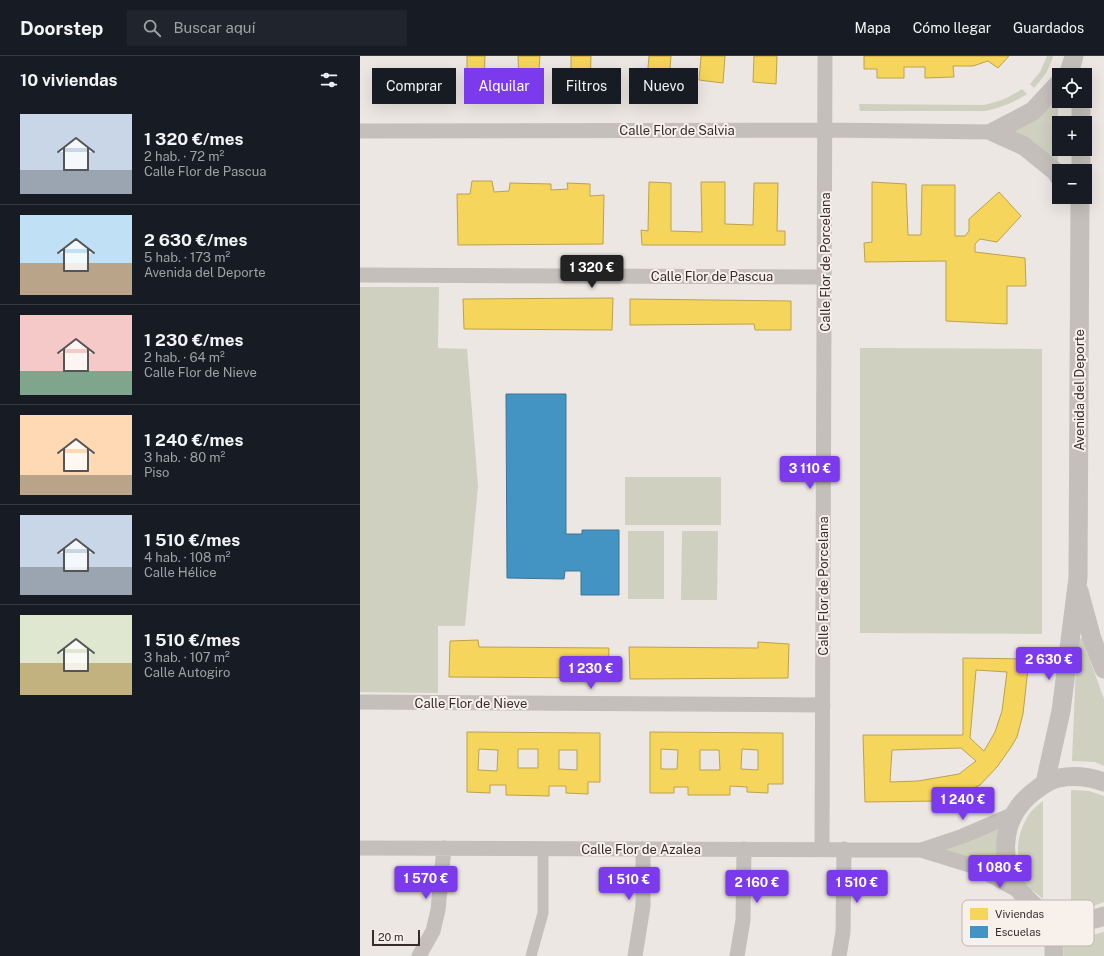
<!DOCTYPE html>
<html lang="es">
<head>
<meta charset="utf-8">
<style>
	body { margin:0; font-family:"Public Sans",sans-serif; background:#20242c; color:#f1f3f6; height:100vh; display:flex; flex-direction:column; font-size:15px; white-space:nowrap }
	* { box-sizing:border-box; margin:0 }
	p { font-size:13px; color:#9ea1a6 }
	.icon { flex:none; width:22px; height:22px; fill:none; stroke:currentColor; stroke-width:2; stroke-linecap:round; stroke-linejoin:round }
	.map { position:relative; flex:1; overflow:hidden }
	.drawer { display:flex; flex-direction:column; background:#171b24; width:360px }
	.drawer>* { flex:none }
	.guide { position:absolute; left:12px; top:12px; width:380px; height:36px; display:flex; gap:8px }
	.tools { position:absolute; left:692px; top:12px; display:grid; gap:8px }
	.tools a { display:grid; place-items:center; width:40px; height:40px; border-radius:0px; background:#171b24; box-shadow:0 4px 16px #0002; font-size:20px }
	.scale { position:absolute; left:12px; bottom:10px; width:48px; box-sizing:border-box; padding-left:4px; border:2px solid #362c2a; border-top:0; font-size:11px; line-height:14px; white-space:nowrap; color:#362c2a; -webkit-text-stroke:3px #f8f0eb; paint-order:stroke }
	.price { position:absolute; translate:-50% -34px; padding:0 9px; border-radius:4px; background:#7c3aed; color:#fff; font-size:13px; line-height:26px; filter:drop-shadow(0 1px 2px #0008) }
	.price::after { content:''; position:absolute; left:50%; top:24px; width:12px; height:9px; margin-left:-6px; background:inherit; clip-path:polygon(0 0,100% 0,50% 100%) }
	.price.selected { background:#222; color:#fff }
	ul { padding:0; list-style:none }
	li { display:flex; align-items:center; gap:12px; height:100px; padding:0 20px }
	li+li { border-top:1px solid #363941 }
	li span { display:grid; place-items:center; flex:none; width:112px; height:80px; border-radius:0px; color:#555 }
	li>.icon { margin-inline-start:auto }
	span .icon { width:48px; height:48px; fill:#fffc; stroke-width:1 }
	li b { font-size:17px }
	h2 { display:flex; justify-content:space-between; align-items:center; height:48px; padding:0 20px; font-size:17px }
	.chip { padding:0 14px; border-radius:0px; background:#171b24; box-shadow:0 4px 16px #0002; font-size:14px; line-height:36px }
	.chip.selected { background:#7c3aed; color:#fff }
	header { display:flex; align-items:center; gap:24px; box-sizing:border-box; height:56px; padding:0 20px; background:#171b24; border-bottom:1px solid #363941 }
	header strong { font-size:19px }
	nav { display:flex; gap:22px; margin-inline-start:auto; font-size:14px }
	.search { width:280px; height:36px; background:#20242c; display:flex; align-items:center; gap:10px; box-sizing:border-box; padding:0 14px; border-radius:0px; color:#9ea1a6; font-size:15px }
	main { display:flex; flex:1; min-height:0 }
	.map>svg:first-child { display:block }
	.green { fill:#cfd0bf }
	.homes { fill:#f6d55c; stroke:#bca24d; fill-rule:evenodd }
	.schools { fill:#4393c3; stroke:#3f7495 }
	.lines { fill:none; stroke-linecap:round; stroke-linejoin:round }
	.pedestrian { stroke:#c5bfbb; stroke-width:11 }
	.minor { stroke:#c5bfbb; stroke-width:15 }
	.tertiary { stroke:#c5bfbb; stroke-width:19 }
	.labels { text-anchor:middle; dominant-baseline:central; stroke-width:4; stroke-linejoin:round; paint-order:stroke }
	.street-label { font-size:13px; fill:#362c2a; stroke:#f8f0eb }
	.key { fill:#f8f0eb; stroke:#beb5b1; stroke-width:1 }
	.key-label { font-size:11px; fill:#362c2a }
</style>
</head>
<body>
<header>
<strong>Doorstep</strong>
<div class="search"><svg class="icon" aria-label="search" viewBox="0 0 24 24"><circle cx="10" cy="10" r="6"/><path d="M15 15l6 6"/></svg>Buscar aquí</div>
<nav><a>Mapa</a><a>Cómo llegar</a><a>Guardados</a></nav>
</header>
<main>
<section class="drawer">
<h2>10 viviendas<svg class="icon" aria-label="filters" viewBox="0 0 24 24"><path d="M4 7h16M4 17h16"/><circle cx="9" cy="7" r="2"/><circle cx="15" cy="17" r="2"/></svg></h2>
<ul>
<li><span style="background:linear-gradient(#c9d6e8 70%,#9aa5b1 0)"><svg class="icon" aria-label="home" viewBox="0 0 24 24"><path d="M3 11l9-7 9 7M6 9v11h12V9"/></svg></span><div><b>1 320 €/mes</b><p>2 hab. · 72 m²</p><p>Calle Flor de Pascua</p></div></li>
<li><span style="background:linear-gradient(#bfe0f5 60%,#b9a48a 0)"><svg class="icon" aria-label="home" viewBox="0 0 24 24"><path d="M3 11l9-7 9 7M6 9v11h12V9"/></svg></span><div><b>2 630 €/mes</b><p>5 hab. · 173 m²</p><p>Avenida del Deporte</p></div></li>
<li><span style="background:linear-gradient(#f6c9c9 70%,#7fa58c 0)"><svg class="icon" aria-label="home" viewBox="0 0 24 24"><path d="M3 11l9-7 9 7M6 9v11h12V9"/></svg></span><div><b>1 230 €/mes</b><p>2 hab. · 64 m²</p><p>Calle Flor de Nieve</p></div></li>
<li><span style="background:linear-gradient(#ffd9b3 75%,#b9a48a 0)"><svg class="icon" aria-label="home" viewBox="0 0 24 24"><path d="M3 11l9-7 9 7M6 9v11h12V9"/></svg></span><div><b>1 240 €/mes</b><p>3 hab. · 80 m²</p><p>Piso</p></div></li>
<li><span style="background:linear-gradient(#c9d6e8 65%,#9aa5b1 0)"><svg class="icon" aria-label="home" viewBox="0 0 24 24"><path d="M3 11l9-7 9 7M6 9v11h12V9"/></svg></span><div><b>1 510 €/mes</b><p>4 hab. · 108 m²</p><p>Calle Hélice</p></div></li>
<li><span style="background:linear-gradient(#dfe7d0 60%,#c2b280 0)"><svg class="icon" aria-label="home" viewBox="0 0 24 24"><path d="M3 11l9-7 9 7M6 9v11h12V9"/></svg></span><div><b>1 510 €/mes</b><p>3 hab. · 107 m²</p><p>Calle Autogiro</p></div></li>
</ul>
</section>
<div class="map">
<svg width="744" height="900" viewBox="0 0 744 900">
	<rect width="100%" height="100%" fill="#ece7e3"/>
	<path class="green" d="M687,0H693C690,13 683,22 674,32L670,28L680,16Z
		M662,33L667,38C653,47 641,52 625,55H500L499,48L624,49C639,46 650,41 662,33Z
		M698,42V108C683,92 669,84 649,75Z
		M0,231H79L78,292L107,293L118,430L105,570H78V637L0,636Z
		M500,292L682,293V578L500,577Z
		M265,421H361V469H265Z
		M268,475H304V543H268Z
		M322,475H358L357,544H321Z
		M722,582L744,643V710L735,706L712,705L717,584Z
		M711,734L729,735L744,740V846L727,852L711,854Z
		M683,745V843C679,839 674,836 671,833C654,812 654,782 668,760C671,754 678,749 683,745Z
		M639,771L640,814L639,816L584,794V792Z
		M744,876V900H704V882L724,881Z"/>
	<path class="homes" d="M107,0H125L124,27H107Z
		M158,0H180L178,27L159,26Z
		M211,0H231L230,27L211,26Z
		M289,0H311L309,25L287,24Z
		M341,0H365L363,27L339,24Z
		M394,0H417L416,28L393,26Z
		M504,0H649L638,12L628,5L613,10H593L594,21L565,22V11H544V22H517V13H504Z
		M112,125H132L134,136L149,135L150,127L191,128V134L208,133L207,127L230,128V140L244,139L243,188L98,189L97,138H110Z
		M289,126L311,127V175L342,176L341,126H365V168L393,169L394,127H418L417,175H425V189H282L281,174L288,175Z
		M512,126L546,128L548,179H561L562,129H595V180H605L609,175V163L639,136L661,160L637,186L620,183L615,188V196L665,202L666,230H647V268L586,265V205L505,206L504,187L512,186Z
		M253,242L252,274L104,273L103,243Z
		M270,243L431,245V274H395L394,268L270,269Z
		M118,584L119,591L249,592L248,622L89,621L90,585Z
		M398,586L429,588L428,622L270,623L269,591L398,592Z
		M603,602L669,603L663,658L657,681L651,691L637,711L620,729L597,740L587,741L579,745L505,746L503,679H603ZM616,614L647,616L642,655L635,676L624,695L610,682ZM601,692L616,705L599,718L558,725L530,726L532,694Z
		M107,676L240,677V726H228V738L206,737V730H189V740L146,739V729H130V737L107,736ZM119,693L138,694L137,715L118,714ZM158,693H178V712H158ZM199,694H217V714L199,713Z
		M290,676L423,677V728H408V737L387,736V731L370,730V739H328V731H314V737H290ZM301,693L318,694L317,713H301ZM382,693L398,694V714L381,713ZM340,694H359L360,714H340Z"/>
	<path class="schools" d="M146,338H206V478H222V474H259V539H221V515H205L204,523L147,522Z"/>
	<g class="lines">
		<path class="pedestrian" d="M171,900L183,857V792"/>
		<path class="minor" d="M0,75L465,74L633,76
			M0,219L464,221
			M0,646L463,649
			M0,792L561,794L613,810L659,835
			M462,793L465,0
			M561,794L603,780L654,758
			M59,900L73,875L78,854L84,792
			M275,900L283,850V793
			M377,900L383,864L384,793
			M479,900L483,876L484,793"/>
		<path class="tertiary" d="M707,19L709,17L714,0
			M721,67V45
			M633,76L673,55L699,27
			M633,76L664,90L696,116L699,121
			M721,115V93
			M719,535L732,583L744,613
			M744,726C730,721 714,719 699,722C689,723 680,731 672,737C638,765 637,813 668,844C677,854 689,861 702,863C716,865 731,866 744,860
			M685,727L701,655L718,522L720,141
			M694,861V900"/>
	</g>
	<g class="labels">
		<g class="street-label">
			<text x="317" y="74">Calle Flor de Salvia</text>
			<text transform="translate(465 206) rotate(-90)">Calle Flor de Porcelana</text>
			<text x="352" y="220">Calle Flor de Pascua</text>
			<text transform="translate(719 334) rotate(-90)">Avenida del Deporte</text>
			<text transform="translate(463 530) rotate(-90)">Calle Flor de Porcelana</text>
			<text x="111" y="647">Calle Flor de Nieve</text>
			<text x="281" y="793">Calle Flor de Azalea</text>
		</g>
	</g>
	<rect x="602" y="844" width="132" height="46" rx="6" class="key"/>
	<rect x="610" y="852" width="18" height="12" fill="#f6d55c"/>
	<rect x="610" y="870" width="18" height="12" fill="#4393c3"/>
	<g class="key-label">
		<text x="635" y="862">Viviendas</text>
		<text x="635" y="880">Escuelas</text>
	</g>
</svg>
<div class="tools">
<a><svg class="icon" aria-label="locate" viewBox="0 0 24 24"><circle cx="12" cy="12" r="6"/><path d="M12 2v4M12 18v4M2 12h4M18 12h4"/></svg></a>
<a>+</a>
<a>−</a>
</div>
<div class="scale">20 m</div>
<b class="price selected" style="left:232px;top:233px">1 320 €</b>
<b class="price" style="left:450px;top:434px">3 110 €</b>
<b class="price" style="left:689px;top:625px">2 630 €</b>
<b class="price" style="left:231px;top:634px">1 230 €</b>
<b class="price" style="left:603px;top:765px">1 240 €</b>
<b class="price" style="left:640px;top:833px">1 080 €</b>
<b class="price" style="left:66px;top:844px">1 570 €</b>
<b class="price" style="left:269px;top:845px">1 510 €</b>
<b class="price" style="left:397px;top:848px">2 160 €</b>
<b class="price" style="left:497px;top:848px">1 510 €</b>
<div class="guide">
<a class="chip">Comprar</a>
<a class="chip selected">Alquilar</a>
<a class="chip">Filtros</a>
<a class="chip">Nuevo</a>
</div>
</div>
</main>
</body>
</html>
